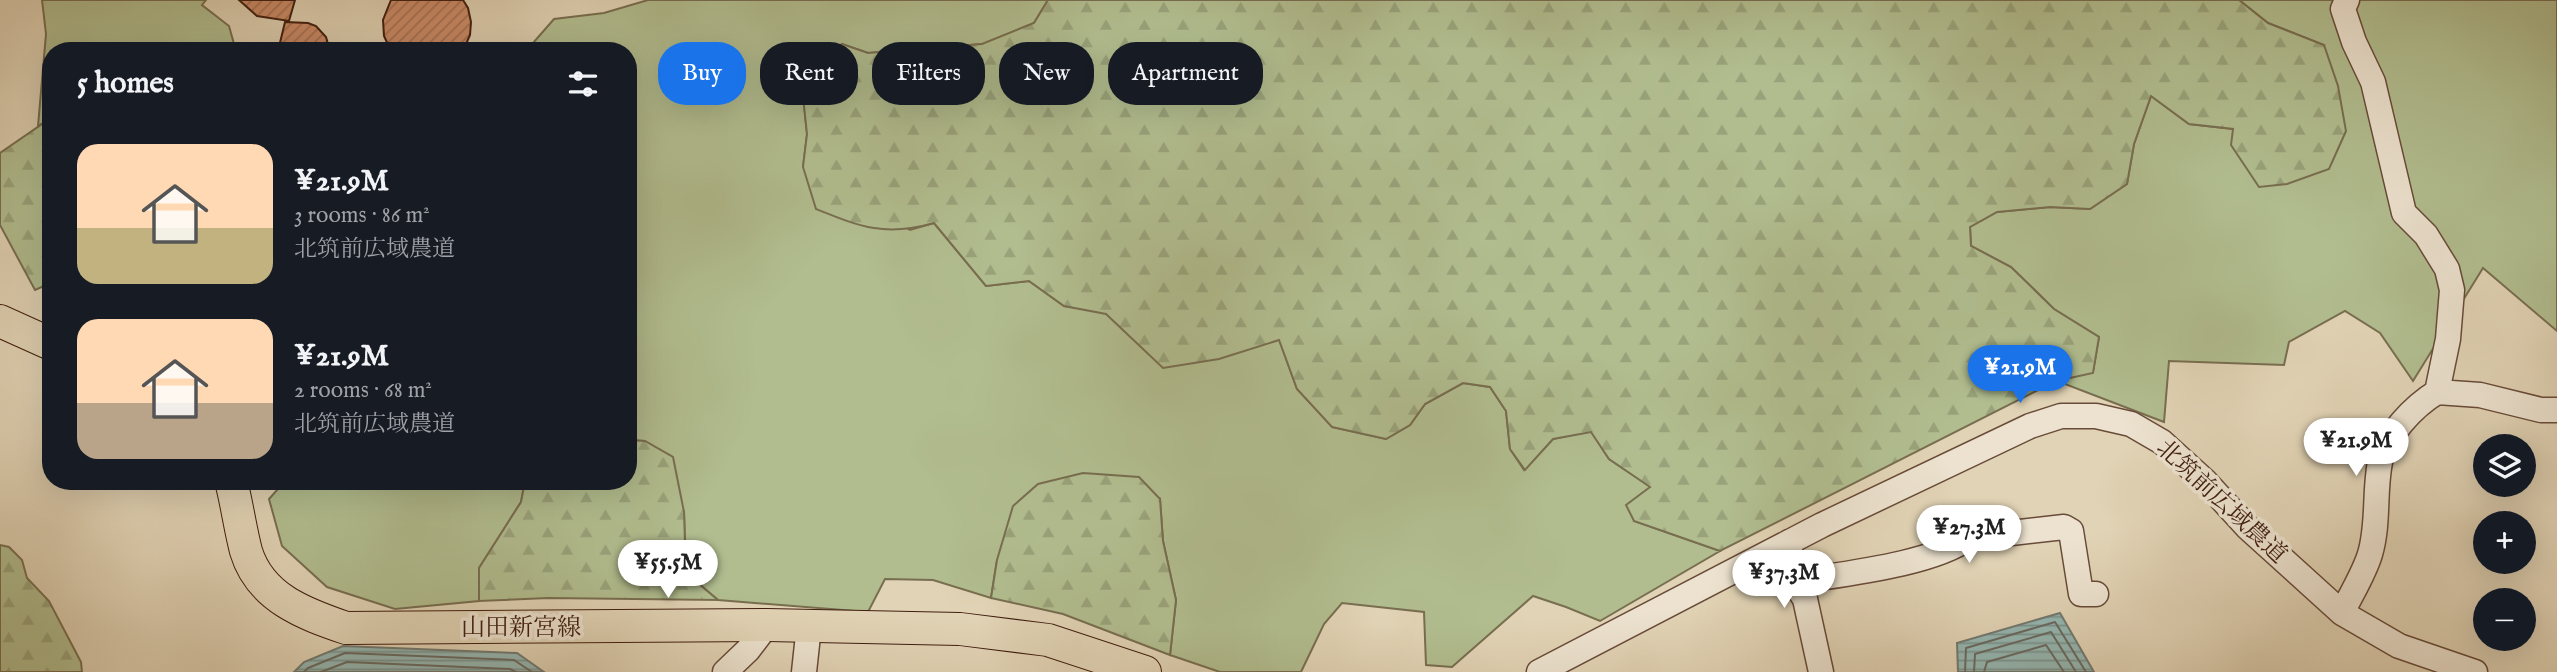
<!DOCTYPE html>
<html lang="en">
<head>
<meta charset="utf-8">
<style>
	body { margin:0; font-family:"IM FELL English","Noto Serif JP",serif; background:#20242c; color:#f1f3f6; height:100vh; display:flex; flex-direction:column; font-size:26px; white-space:nowrap }
	* { box-sizing:border-box; margin:0 }
	p { font-size:23px; color:#9ea1a6 }
	.icon { flex:none; width:38px; height:38px; fill:none; stroke:currentColor; stroke-width:2; stroke-linecap:round; stroke-linejoin:round }
	.map { position:relative; flex:1; overflow:hidden }
	.side { position:absolute; left:42px; top:42px; width:595px; height:448px; display:flex; flex-direction:column; background:#171b24; border-radius:28px; box-shadow:0 7px 28px #0002 }
	.side>* { flex:none }
	.top-card { position:absolute; left:658px; top:42px; width:665px; height:63px; display:flex; gap:14px }
	.buttons { position:absolute; left:2473px; top:434px; display:grid; gap:14px }
	.buttons a { display:grid; place-items:center; width:63px; height:63px; border-radius:50%; background:#171b24; box-shadow:0 7px 28px #0002; font-size:35px }
	.price { position:absolute; translate:-50% -60px; padding:0 16px; border-radius:24px; background:#fff; color:#222; font-size:23px; line-height:46px; filter:drop-shadow(0 2px 4px #0008) }
	.price::after { content:''; position:absolute; left:50%; top:42px; width:21px; height:16px; margin-left:-10px; background:inherit; clip-path:polygon(0 0,100% 0,50% 100%) }
	.price.current { background:#1a73e8; color:#fff }
	ul { padding:0; list-style:none }
	li { display:flex; align-items:center; gap:21px; height:175px; padding:0 35px }
	li span { display:grid; place-items:center; flex:none; width:196px; height:140px; border-radius:21px; color:#555 }
	li>.icon { margin-inline-start:auto }
	span .icon { width:84px; height:84px; fill:#fffc; stroke-width:1 }
	li b { font-size:30px }
	h2 { display:flex; justify-content:space-between; align-items:center; height:84px; padding:0 35px; font-size:30px }
	.pill { padding:0 24px; border-radius:28px; background:#171b24; box-shadow:0 7px 28px #0002; font-size:24px; line-height:63px }
	.pill.current { background:#1a73e8; color:#fff }
	.map>svg:first-child { display:block }
	.grass { fill:#b1bd8f; stroke:#786e50; stroke-width:2 }
	.forest { fill:url(#forest-firs); stroke:#786e50; stroke-width:2 }
	.water { fill:url(#water-rules); stroke:#737a71; stroke-width:2 }
	.lines { fill:none; stroke-linecap:round; stroke-linejoin:round }
	.shore { stroke:#6a6a61; stroke-width:2 }
	.building { fill:url(#building-hatch); stroke:#401e10; stroke-width:2 }
	.minor-casing { stroke:#684b39; stroke-width:27 }
	.major-casing { stroke:#401e10; stroke-width:34 }
	.minor { stroke:#ece2cf; stroke-width:24 }
	.major { stroke:#e1d3b5; stroke-width:32 }
	.labels { text-anchor:middle; dominant-baseline:central; stroke-width:7; stroke-linejoin:round; paint-order:stroke }
	.street-label { font-size:24px; fill:#401e10; stroke:#ece2cf }
</style>
</head>
<body>
<div class="map">
<svg width="2557" height="672" viewBox="0 0 2557 672">
	<defs>
		<pattern id="forest-firs" width="22" height="20" patternUnits="userSpaceOnUse" patternTransform="scale(1.75)"><rect width="22" height="20" fill="#b1bd8f"/><path d="M5 1l3.5 6h-7zM16 11l3.5 6h-7z" fill="#99a27a"/></pattern>
		<pattern id="water-rules" width="6" height="5" patternUnits="userSpaceOnUse" patternTransform="scale(1.75)"><rect width="6" height="5" fill="#95b7b2"/><path d="M0 2.5h6" fill="none" stroke="#7b948f"/></pattern>
		<pattern id="building-hatch" width="6" height="6" patternUnits="userSpaceOnUse" patternTransform="scale(1.75)"><rect width="6" height="6" fill="#cc8c69"/><path d="M-1 1l2-2M0 6l6-6M5 7l2-2" fill="none" stroke="#a77255"/></pattern>
	</defs>
	<rect width="100%" height="100%" fill="#e1d3b5"/>
	<filter id="stains"><feTurbulence type="fractalNoise" baseFrequency=".00286" numOctaves="4"/><feColorMatrix values="0 0 0 0 .2 0 0 0 0 .09 0 0 0 0 .02 0 0 0 .5 -.17"/></filter>
	<radialGradient id="worn" r=".72"><stop offset=".6" stop-color="#630" stop-opacity="0"/><stop offset="1" stop-color="#630" stop-opacity=".3"/></radialGradient>
	<path class="grass" d="M42,0H206L202,5L229,26L236,51H51V118L38,126L46,34Z
		M648,0H1048L1034,23L983,44L868,53L842,44L803,96L807,134L803,167L910,230L934,223L986,286L1029,281L1064,306L1279,339L1297,389L1333,427L1386,439L1410,425L1425,404L1463,383L1490,387L1506,411L1510,449L1524,470L1553,439L1591,431L1609,459L1651,487L1634,521L1720,551L1600,621L1566,607L1533,596L1452,667L1426,665L1424,612L1342,603L1324,624L1301,672H1220L1170,655L1176,600L1163,541L1160,499L997,560L991,598L933,580L885,579L868,612L718,600L686,573L684,512L645,441L628,440V51H526L554,19L604,13Z
		M2239,0H2557V331L2483,268L2413,381L2380,333L2345,311L2289,342L2284,365L2169,361L2164,422L2057,381L2093,372L2099,337L2054,309L2011,267L1971,246L1970,227L1997,212L2050,207L2090,209L2127,184L2134,144L2151,96L2189,124L2233,129L2324,45L2268,23Z
		M285,481H525L521,502L479,568V601L395,609L327,587L282,546L269,499Z"/>
	<path class="forest" d="M1048,0H2239L2268,23L2324,45L2338,86L2346,131L2329,169L2287,184L2259,187L2231,145L2233,129L2189,124L2151,96L2134,144L2127,184L2090,209L2050,207L1997,212L1970,227L1971,246L2011,267L2054,309L2099,337L2093,373L2056,381L1720,551L1634,521L1626,505L1650,487L1609,459L1591,432L1553,439L1525,470L1510,449L1506,411L1490,387L1463,383L1425,404L1410,425L1386,439L1332,427L1297,389L1279,340L1219,359L1163,368L1106,314L1064,306L1029,281L986,286L934,223C885,237 861,227 816,209L803,167L807,134L803,96L824,57L842,44L868,53L982,44L1034,23Z
		M51,118V283L35,290L0,225V153Z
		M628,440L645,441L673,457L684,512L686,573L718,600L548,598L479,601V568L521,502L525,481H628Z
		M1083,473L1139,477L1160,499L1163,541L1176,600L1170,655L1063,614L991,598L997,560L1013,506L1038,484Z
		M0,545L9,547L22,560L27,578L49,601L81,662L82,672H0Z"/>
	<path class="water" d="M2060,613L2094,672H1958L1957,643Z
		M343,646L517,653L544,672H294L304,662Z"/>
	<g class="lines">
		<path class="shore" d="M304,672L308,668L345,653L514,660L532,672
			M321,672L347,662L510,669L516,672
			M1965,672L1966,648L2055,622L2086,672
			M1974,672L1975,654L2051,632L2076,672
			M1984,672L1987,662L2046,645L2064,672"/>
	</g>
	<path class="building" d="M239,0H295L289,21L257,16Z
		M391,0H463L468,8L471,22L470,35L463,51H391L384,36L383,20Z
		M285,22L308,23L316,26L326,37L330,51H278Z"/>
	<g class="lines">
		<defs>
			<path id="minor" d="M2347,0L2343,9L2354,42L2373,82L2404,213L2426,235L2447,269L2452,290L2448,339L2437,392
				M1789,542L1794,582L1805,599L1821,672
				M1794,582C1840,574 1931,565 1968,538L2064,527L2071,531L2081,594H2096
				M2342,613C2351,594 2364,574 2370,554C2379,524 2374,492 2380,462C2386,435 2414,406 2437,392L2480,395L2541,410H2557
				M725,672L748,650L767,625
				M804,672L809,626
				M1539,672L1822,525L2030,426L2061,416H2096L2131,424L2162,442L2206,482L2247,527L2342,613L2399,646L2475,672"/>
			<path id="major" d="M0,321L51,344
				M231,481C237,504 240,528 246,551C260,598 305,614 346,628L767,625L960,629L1048,640L1145,672"/>
		</defs>
		<use href="#minor" class="minor-casing"/>
		<use href="#major" class="major-casing"/>
		<use href="#minor" class="minor"/>
		<use href="#major" class="major"/>
	</g>
	<g class="labels">
		<g class="street-label">
			<text transform="translate(2221 502) rotate(43)">北筑前広域農道</text>
			<text x="521" y="628">山田新宮線</text>
		</g>
	</g>
	<rect width="100%" height="100%" filter="url(#stains)"/>
	<rect width="100%" height="100%" fill="url(#worn)"/>
</svg>
<div class="buttons">
<a><svg class="icon" aria-label="layers" viewBox="0 0 24 24"><path d="M12 4l9 5-9 5-9-5zM3 14l9 5 9-5"/></svg></a>
<a>+</a>
<a>−</a>
</div>
<b class="price current" style="left:2020px;top:405px">¥21.9M</b>
<b class="price" style="left:2356px;top:478px">¥21.9M</b>
<b class="price" style="left:1969px;top:565px">¥27.3M</b>
<b class="price" style="left:668px;top:600px">¥55.5M</b>
<b class="price" style="left:1784px;top:610px">¥37.3M</b>
<div class="top-card">
<a class="pill current">Buy</a>
<a class="pill">Rent</a>
<a class="pill">Filters</a>
<a class="pill">New</a>
<a class="pill">Apartment</a>
</div>
<section class="side">
<h2>5 homes<svg class="icon" aria-label="filters" viewBox="0 0 24 24"><path d="M4 7h16M4 17h16"/><circle cx="9" cy="7" r="2"/><circle cx="15" cy="17" r="2"/></svg></h2>
<ul>
<li><span style="background:linear-gradient(#ffd9b3 60%,#c2b280 0)"><svg class="icon" aria-label="home" viewBox="0 0 24 24"><path d="M3 11l9-7 9 7M6 9v11h12V9"/></svg></span><div><b>¥21.9M</b><p>3 rooms · 86 m²</p><p>北筑前広域農道</p></div></li>
<li><span style="background:linear-gradient(#ffd9b3 60%,#b9a48a 0)"><svg class="icon" aria-label="home" viewBox="0 0 24 24"><path d="M3 11l9-7 9 7M6 9v11h12V9"/></svg></span><div><b>¥21.9M</b><p>2 rooms · 68 m²</p><p>北筑前広域農道</p></div></li>
</ul>
</section>
</div>
</body>
</html>
